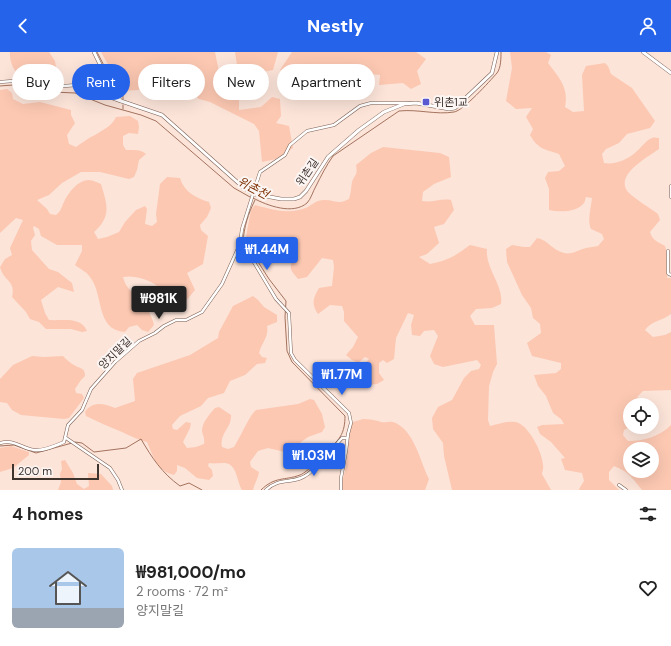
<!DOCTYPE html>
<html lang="en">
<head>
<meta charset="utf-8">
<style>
	body { margin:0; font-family:"DM Sans","Noto Sans KR",sans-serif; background:#f2f2f2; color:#222; height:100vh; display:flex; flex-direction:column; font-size:15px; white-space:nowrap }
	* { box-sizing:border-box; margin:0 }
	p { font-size:13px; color:#767676 }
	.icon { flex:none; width:22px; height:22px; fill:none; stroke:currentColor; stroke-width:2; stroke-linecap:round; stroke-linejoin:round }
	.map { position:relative; height:438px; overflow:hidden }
	.sheet { display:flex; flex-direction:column; background:#fff; flex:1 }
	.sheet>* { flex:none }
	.banner { position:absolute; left:12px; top:12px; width:400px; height:36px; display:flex; gap:8px }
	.controls { position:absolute; left:623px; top:346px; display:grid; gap:8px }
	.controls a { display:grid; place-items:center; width:36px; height:36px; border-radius:50%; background:#fff; box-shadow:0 4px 16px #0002; font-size:20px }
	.scale { position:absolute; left:12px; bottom:10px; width:87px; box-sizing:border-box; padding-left:4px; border:2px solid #3f332e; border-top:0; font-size:11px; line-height:14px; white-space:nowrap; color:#3f332e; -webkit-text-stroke:3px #fbf5f3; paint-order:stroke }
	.price { position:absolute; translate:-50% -34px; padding:0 9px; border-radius:4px; background:#2563eb; color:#fff; font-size:13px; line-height:26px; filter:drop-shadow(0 1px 2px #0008) }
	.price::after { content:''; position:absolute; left:50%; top:24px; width:12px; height:9px; margin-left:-6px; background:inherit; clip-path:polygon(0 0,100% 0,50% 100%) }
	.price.current { background:#222; color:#fff }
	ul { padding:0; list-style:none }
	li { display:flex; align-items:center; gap:12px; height:100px; padding:0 12px }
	li span { display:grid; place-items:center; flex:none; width:112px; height:80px; border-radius:6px; color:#555 }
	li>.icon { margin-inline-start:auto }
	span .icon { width:48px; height:48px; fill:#fffc; stroke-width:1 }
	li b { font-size:17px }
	h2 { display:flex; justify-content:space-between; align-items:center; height:48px; padding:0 12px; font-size:17px }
	.pill { padding:0 14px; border-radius:18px; background:#fff; box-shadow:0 4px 16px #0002; font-size:14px; line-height:36px }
	.pill.current { background:#2563eb; color:#fff }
	header { display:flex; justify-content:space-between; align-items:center; height:52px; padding:0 12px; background:#2563eb; color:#fff; font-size:18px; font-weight:800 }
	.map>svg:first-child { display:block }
	.green { fill:#fcc8b2; fill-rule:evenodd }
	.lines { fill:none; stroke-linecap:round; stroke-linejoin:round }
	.stream { stroke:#a4735e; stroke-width:1 }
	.minor-casing { stroke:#7a6055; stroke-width:3.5 }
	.tertiary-casing { stroke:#7a6055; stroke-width:4 }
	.minor { stroke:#fff; stroke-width:2.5 }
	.tertiary { stroke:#fff; stroke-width:3 }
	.poi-dot { fill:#5a58d0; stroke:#fbf5f3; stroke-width:1.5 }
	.labels { text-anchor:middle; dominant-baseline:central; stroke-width:4; stroke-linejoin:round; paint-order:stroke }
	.poi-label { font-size:11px; fill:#3f332e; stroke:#fbf5f3; text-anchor:start }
	.street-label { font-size:11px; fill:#3f332e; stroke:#fbf5f3 }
	.water-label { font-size:12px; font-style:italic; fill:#7e3103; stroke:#fbf5f3 }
</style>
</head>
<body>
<header><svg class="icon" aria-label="back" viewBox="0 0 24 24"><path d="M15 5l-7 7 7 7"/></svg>Nestly<svg class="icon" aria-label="person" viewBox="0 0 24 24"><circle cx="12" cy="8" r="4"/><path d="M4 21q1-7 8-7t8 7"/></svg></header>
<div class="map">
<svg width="671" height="438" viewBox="0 0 671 438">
	<rect width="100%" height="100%" fill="#fce4d9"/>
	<path class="green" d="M10,0H49L55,9L57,21C52,25 44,30 37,30C20,29 9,16 10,0Z
		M101,0H215L220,25L239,48V58L261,55L272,45L280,47L281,64L276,71L289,74L293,96L276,107L262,110L259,79L254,72L210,50L199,47L184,35H169L158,27L138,38L123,39Z
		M235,0H278L273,18L252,22L237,13Z
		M292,0H416L426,7L417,19L421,32L411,37L403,31L379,33L380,23L369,22L367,31L354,28H336V33L320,39L313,40L311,36L280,18Z
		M510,0H546L551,3L548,11C559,26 569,35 565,55L573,60L584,59L582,23L586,14L605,11L608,14L611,22L632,36L655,69L650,76L627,82L619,91L606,97L602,102L604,111C615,113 627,108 636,100C641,96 646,88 652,86C654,85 657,86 659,86V97C648,105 614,123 628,140C635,147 650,156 658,162L660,168L650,180C652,188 658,190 665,194C668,204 669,215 667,226H671V262C662,269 651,269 645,278L653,285L665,283L671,280V338L643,339L637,345L643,349L651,353H630V375L624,378L623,383L628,389C644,389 659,385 671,373V438H642C632,426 629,420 614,414L609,420V428L619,438H580L579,437L584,429L582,421L565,418L561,407L565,406L551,390L540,382L537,375L542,373L564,372L561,367L553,361L546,344L538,334L534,323L556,321L561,317V311L532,304L527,291L541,281L540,272L533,266L531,256L522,243L507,210L506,197L512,193L524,195H530L537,186C548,188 552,198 564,201C572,203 578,198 586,196C590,195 594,195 598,194L604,187L602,182L591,177C587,168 591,156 592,146L586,145C585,147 585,150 584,151C576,161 559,160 549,158V137L545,126L548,120L559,119L565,114L559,102C544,97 538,97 530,83L533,77L526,65L532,56L516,57L506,49L512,16ZM630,397H652V419H630Z
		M7,37L12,41L13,47L23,52L40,50L71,58V63L75,71L67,83L69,92L76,95C82,91 88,86 95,83C104,77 111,75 116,65L130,64L138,69L139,75L138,82L129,81L123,84V93L126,98C133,98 141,97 146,102L139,108L137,118L134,125L129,127L100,120H81L62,131L49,143L37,148L47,157L50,162L56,163C61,159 61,156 64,150C68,141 78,128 89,128C93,128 98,131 101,132C107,152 112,164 94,180L98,187L107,185L119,180L125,170L136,158L145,154L147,157L145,172L152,174L157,170L156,162L160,132L167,125L180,126C184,140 196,146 209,150L211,156L207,165L200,173L201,178L208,184L203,212L187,221L195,238L185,250H178L179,255L173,258C172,254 170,248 168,244C159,231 138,222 123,225C126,238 135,241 143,250C147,255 153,267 154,273L148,280L142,278L137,273L129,275L125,280C95,278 104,242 90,225C87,220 80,217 75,213L82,199V193H57L41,184L39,177L34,174L33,176L35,183L31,189L32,198L49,217L58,220L72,231L74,240L58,235L41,248L45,261L49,268C62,269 81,264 87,279L82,280L71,277H46L39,270L30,267L26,260L12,245C16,228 4,230 0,215L5,207L12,203L10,196L23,168L16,166L0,181V38Z
		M383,95L440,101L449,105L451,125L434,132L423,140L422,149C432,151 441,146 451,148L454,158L444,172L434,175L439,191L427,202L419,205L430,212C449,208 455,204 470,193L487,197C485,217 504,233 501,252L492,256L476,257L470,264L475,273H494L497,312L493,320L489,334L488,368L490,374C498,372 508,369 515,370C528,371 543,402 543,413C544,416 542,420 542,422L551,438H452L444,404L443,391L433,377L432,366L438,355L452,348L464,326L471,319L479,317L481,313L477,308L443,315L434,312L430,304L438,284L434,278L424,279L420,284L412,283L411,273L414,263L408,261L396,286L394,307L387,311L383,308L379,311V321L384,328L377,332L368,333L360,322L362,315L369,307L365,305L358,311L352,308L346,303L353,295L358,285L344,269V260L342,254L330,253L318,262C311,252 313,246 319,236L332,234L334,215L333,208L322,206L307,225L298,227C292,219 288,218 293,208L273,202L260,192L245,190L251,158L255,153C274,158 289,163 308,155C311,153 315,150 318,149C328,146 333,150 340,150C343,150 346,148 349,147C351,141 351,135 352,130C355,122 358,123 356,113L371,101Z
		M253,244L258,248L264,255L277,263V270L267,274C269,285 262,290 259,301L262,305L267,306L265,311L257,312L245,323L230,329L224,341L208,346L201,354L180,364L172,373L173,377L177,378L186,370L191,371L190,376L183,390L187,396L196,395L204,392C205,386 203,384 202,379C202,370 210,362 215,356L219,355L231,363C232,376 219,381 222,395L228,397L234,395C240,386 249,364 256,358L298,352L310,347L314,348L322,362L325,375L322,380L308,385L293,396L285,400L268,396L258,399L250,410L251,415L259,420C258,427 254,432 253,438H242C237,430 237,412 225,411C220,411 214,412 209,411L208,414L212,418L213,424L209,428L197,426L185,416L177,413V419L174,423C157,419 153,404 147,390C138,388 131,384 122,380C110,375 98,370 86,364L85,360C92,349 104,351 115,356L135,349L133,327L137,321L190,303L218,286L219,280L233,254Z
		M32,304L44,305L63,304C66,307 70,311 74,313C80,317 85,315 85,324L81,328L75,337L76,341L82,342L84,346L69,366L64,367L21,363L12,358L7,351L0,350V327L13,313Z
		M363,367C370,367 375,368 381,370C385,371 390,369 393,370C414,377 420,409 429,427L425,438H340L346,415L348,381L353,370Z
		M11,394L29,400V403L13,416L0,420V396Z
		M65,408L73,421L77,432L84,437L89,434L88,421L101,422L112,434L113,438H58L61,430L60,422L62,417L61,409Z"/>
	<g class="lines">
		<path class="stream" d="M97,0L115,35L123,43V47
			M0,34L13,33L26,41L40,42L53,40L75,41L105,53L141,63L156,69L234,136L250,145
			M123,57V53
			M253,146C268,154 293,163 307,151C311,147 313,139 316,134C321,124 326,114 333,104L399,59C418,57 436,63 454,60C463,59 490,29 497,21C501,16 501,6 501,0
			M255,148C248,162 244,175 243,190L253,202L269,227L286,249L285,265L287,299L292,310L345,364C345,371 344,379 340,385C336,392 307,421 300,423C284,429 275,424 261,438
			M75,390L82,391L94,400L126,396L141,387C152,406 162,421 180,434L189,431L202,438
			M0,394L14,393L36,401L72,391"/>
		<defs>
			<path id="minor" d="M0,30L13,29L38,36L77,33L120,49
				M671,134V145
				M240,195L252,207L276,247L289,261L291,301L295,308L349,361L351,371L348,382L346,399L341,426V438
				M668,199V221L669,222L671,223
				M66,386L110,416L118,428L122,438
				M0,391C15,387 20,396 34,398C44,399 55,394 64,390L68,373L82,358L91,337L115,310L139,289L155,281L164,274L176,268H186L202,260L222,232L240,192L242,177L260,120L285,103L290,93L307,79L334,73L360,54L371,51H410
				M619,433L626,438
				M266,438C277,427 288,431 301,426C314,421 332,397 342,386H347"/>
			<path id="tertiary" d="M94,0L114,41L121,49L162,63L244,136L254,142L281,147H294L300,145L306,139L328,105L359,78L384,60L404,52L416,51L449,57L455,56L492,21L497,0
				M643,0L671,21"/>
		</defs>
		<use href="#minor" class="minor-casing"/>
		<use href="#tertiary" class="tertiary-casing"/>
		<use href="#minor" class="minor"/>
		<use href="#tertiary" class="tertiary"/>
	</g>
	<rect class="poi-dot" x="422" y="46" width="8" height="8" rx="2"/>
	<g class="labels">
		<g class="poi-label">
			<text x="434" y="50">위촌1교</text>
		</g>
		<g class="street-label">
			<text transform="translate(307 120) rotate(-56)">위촌길</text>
			<text transform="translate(115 301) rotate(-44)">양지말길</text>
		</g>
		<g class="water-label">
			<text transform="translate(253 136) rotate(28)">위촌천</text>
		</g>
	</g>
</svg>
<div class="controls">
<a><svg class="icon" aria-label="locate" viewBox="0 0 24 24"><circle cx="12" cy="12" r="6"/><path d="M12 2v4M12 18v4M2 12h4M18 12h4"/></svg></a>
<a><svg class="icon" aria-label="layers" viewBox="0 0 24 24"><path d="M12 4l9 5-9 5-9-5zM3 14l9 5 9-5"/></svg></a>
</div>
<div class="scale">200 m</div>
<b class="price" style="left:267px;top:219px">₩1.44M</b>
<b class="price current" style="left:159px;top:268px">₩981K</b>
<b class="price" style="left:342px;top:344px">₩1.77M</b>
<b class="price" style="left:314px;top:425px">₩1.03M</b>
<div class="banner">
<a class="pill">Buy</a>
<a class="pill current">Rent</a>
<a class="pill">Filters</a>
<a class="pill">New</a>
<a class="pill">Apartment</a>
</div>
</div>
<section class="sheet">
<h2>4 homes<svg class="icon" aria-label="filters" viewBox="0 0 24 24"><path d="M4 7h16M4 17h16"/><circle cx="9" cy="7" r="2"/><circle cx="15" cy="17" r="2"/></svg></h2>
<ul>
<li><span style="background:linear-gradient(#a9c7e8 75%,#9aa5b1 0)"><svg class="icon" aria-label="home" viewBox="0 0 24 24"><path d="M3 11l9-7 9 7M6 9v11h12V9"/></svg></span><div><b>₩981,000/mo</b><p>2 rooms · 72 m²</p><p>양지말길</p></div><svg class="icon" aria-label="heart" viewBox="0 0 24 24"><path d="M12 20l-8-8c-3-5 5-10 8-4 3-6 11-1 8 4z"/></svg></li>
</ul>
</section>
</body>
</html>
